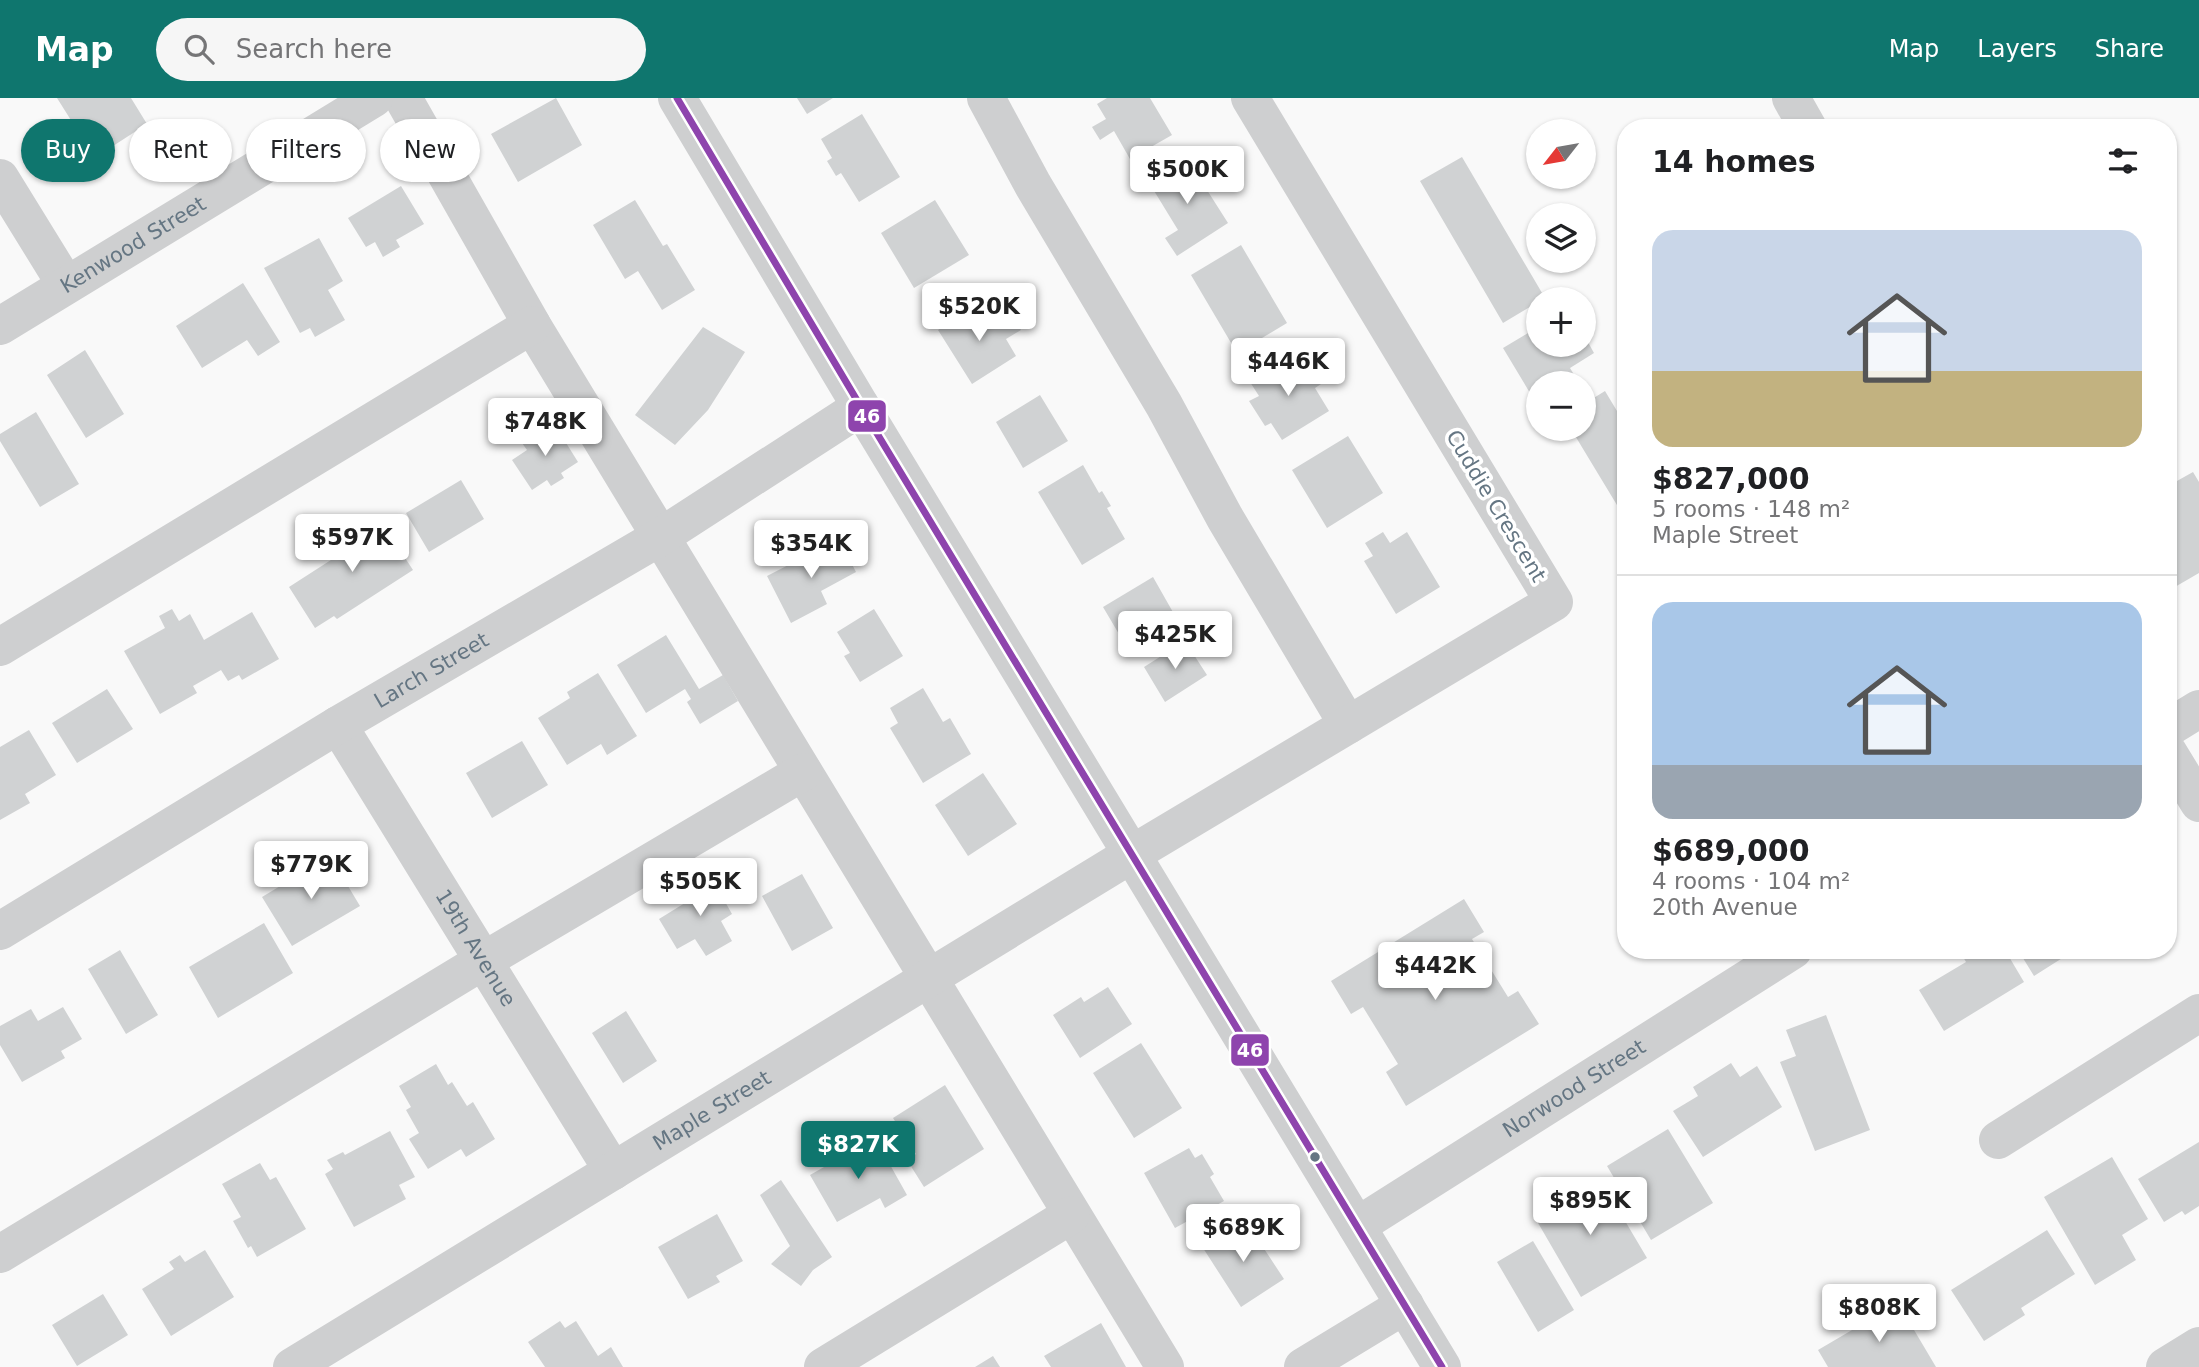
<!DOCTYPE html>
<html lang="en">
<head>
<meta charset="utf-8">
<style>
	body { margin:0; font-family:"DejaVu Sans",sans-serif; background:#f6f6f6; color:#202124; height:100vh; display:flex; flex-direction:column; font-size:26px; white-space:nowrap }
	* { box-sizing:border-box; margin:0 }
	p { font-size:23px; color:#757577 }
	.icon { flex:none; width:38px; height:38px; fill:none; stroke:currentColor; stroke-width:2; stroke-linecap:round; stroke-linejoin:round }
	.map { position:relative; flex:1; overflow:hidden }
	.side { position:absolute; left:1617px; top:21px; width:560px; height:840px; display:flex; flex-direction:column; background:#fff; border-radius:28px; box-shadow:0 2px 5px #0004 }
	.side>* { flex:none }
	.hud { position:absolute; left:21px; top:21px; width:665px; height:63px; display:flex; gap:14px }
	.needle { width:46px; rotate:239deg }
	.fabs { position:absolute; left:1526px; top:21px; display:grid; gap:14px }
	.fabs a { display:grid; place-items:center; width:70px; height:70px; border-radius:50%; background:#fff; box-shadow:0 2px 5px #0004; font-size:35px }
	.price { position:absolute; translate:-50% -60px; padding:0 16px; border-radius:7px; background:#fff; color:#222; font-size:23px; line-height:46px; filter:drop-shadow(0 2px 4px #0008) }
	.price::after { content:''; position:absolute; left:50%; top:42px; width:21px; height:16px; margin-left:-10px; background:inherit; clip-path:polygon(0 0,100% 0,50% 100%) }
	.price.current { background:#0f766e; color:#fff }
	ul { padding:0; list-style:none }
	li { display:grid; align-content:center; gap:14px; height:371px; padding:0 35px }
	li+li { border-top:2px solid #e0e0e0 }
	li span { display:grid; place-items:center; height:217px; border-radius:21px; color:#555 }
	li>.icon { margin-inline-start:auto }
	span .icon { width:126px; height:126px; fill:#fffc; stroke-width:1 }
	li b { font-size:30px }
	h2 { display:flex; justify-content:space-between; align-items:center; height:84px; padding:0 35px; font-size:30px }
	.tag { padding:0 24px; border-radius:32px; background:#fff; box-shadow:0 2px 5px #0004; font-size:24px; line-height:63px }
	.tag.current { background:#0f766e; color:#fff }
	header { display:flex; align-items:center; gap:42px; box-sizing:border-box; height:98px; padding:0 35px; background:#0f766e; color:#fff }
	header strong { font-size:33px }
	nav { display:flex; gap:38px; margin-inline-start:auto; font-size:24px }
	.search { width:490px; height:63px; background:#f6f6f6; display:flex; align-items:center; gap:18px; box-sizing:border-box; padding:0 24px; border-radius:38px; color:#757577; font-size:26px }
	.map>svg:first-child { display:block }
	.building { fill:#d0d2d3 }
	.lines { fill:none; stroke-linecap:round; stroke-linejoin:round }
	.minor { stroke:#cecfd0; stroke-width:38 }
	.bus-1-casing { stroke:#fff; stroke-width:12 }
	.bus-1 { stroke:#8e44ad; stroke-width:7 }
	.bus-dot { fill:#657683; stroke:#fff; stroke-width:2.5 }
	.labels { text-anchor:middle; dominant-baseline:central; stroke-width:7; stroke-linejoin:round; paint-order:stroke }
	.street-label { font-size:21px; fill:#657683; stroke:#fff }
	.line-badge { stroke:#fff; stroke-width:2.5 }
	.badge-label { font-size:19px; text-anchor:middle; font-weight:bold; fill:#fff }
</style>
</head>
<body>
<header>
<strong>Map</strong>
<div class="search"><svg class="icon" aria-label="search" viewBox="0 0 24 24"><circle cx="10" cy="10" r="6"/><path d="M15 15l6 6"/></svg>Search here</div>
<nav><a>Map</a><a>Layers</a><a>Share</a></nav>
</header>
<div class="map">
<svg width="2199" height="1269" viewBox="0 0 2199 1269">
	<rect width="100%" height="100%" fill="#f9f9f9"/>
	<path class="building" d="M57,0H131L147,26L113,48L110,42L91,54Z
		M556,0L582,47L518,84L491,36Z
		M797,0H833L807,16Z
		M1107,0H1150L1172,37L1130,61L1114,33L1100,42L1092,29L1106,21L1097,6Z
		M862,16L900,79L859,104L841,75L836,78L827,63L832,60L821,41Z
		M1186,59L1228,125L1177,158L1165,140L1178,132L1148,83Z
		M1462,59L1545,200L1538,201V204L1503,225L1420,83Z
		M401,88L424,126L396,142L400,149L383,159L375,144L366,149L348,120Z
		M635,102L663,148L667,146L695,192L662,212L638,173L625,181L593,127Z
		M935,102L969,157L914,190L881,135Z
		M319,140L343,183L328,192L345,222L315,239L310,230L300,235L264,170Z
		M1241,147L1287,225L1237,255L1191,177Z
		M243,185L280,244L258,258L247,242L202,270L176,228Z
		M978,207L988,225L995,221L1000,230L1014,221L1021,232L1006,241L1016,258L972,286L938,232Z
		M703,229L745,254L708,312L675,347L635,317Z
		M1538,229V247H1584V237L1594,255L1570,270L1579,285H1538V303L1533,294L1530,295L1503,250Z
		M85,252L124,316L86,340L47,277Z
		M1293,258L1302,274L1313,267L1324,284L1315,290L1329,313L1282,342L1271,325L1265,328L1249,303L1259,298L1250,284Z
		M1605,293L1626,328V422L1571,331H1584V306Z
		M1040,297L1068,343L1023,370L996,324Z
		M36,314L79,386L40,409L0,343V336Z
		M553,324L578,364L561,375L564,380L551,388L547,382L532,392L512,362L527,352L522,345Z
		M1348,338L1383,395L1327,430L1292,372Z
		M1083,367L1099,395L1102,393L1111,408L1107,410L1125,441L1082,467L1038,394Z
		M2193,374L2199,384V475L2168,493V388Z
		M461,382L484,421L429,454L406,415Z
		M372,419L377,428L382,425L413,472L337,521L334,518L315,530L289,489L348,451L340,439Z
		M1383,434L1390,445L1407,434L1440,489L1396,516L1364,463L1373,458L1365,445Z
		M839,441L856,474L821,493L827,506L791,525L767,478Z
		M1153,479L1178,523L1129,553L1103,509Z
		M172,511L179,523L190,516L204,542L252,514L279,561L242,582L239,577L228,583L221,572L193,588L197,595L160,616L124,553L165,530L159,518Z
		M874,511L903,558L860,584L844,558L850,555L837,534Z
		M666,537L699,591L723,577L738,603L700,626L687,604L691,601L685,591L646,615L617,567Z
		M1185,543L1207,577L1165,604L1144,569Z
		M598,575L637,638L607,657L601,646L567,667L538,620L570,600L567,594Z
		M923,590L943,624L950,620L971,656L923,685L890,630L898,625L890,610Z
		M107,591L133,631L77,665L52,625Z
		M29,632L56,677L25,696L30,705L0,722V649Z
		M522,643L548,687L492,720L466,675Z
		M983,675L1017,726L968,758L935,707Z
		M330,758L360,808L292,848L262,799Z
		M708,774L732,816L721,823L732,843L706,858L695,841L677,851L659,821L693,800L685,788Z
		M802,776L833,830L792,853L762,798Z
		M1464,801L1484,834L1472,841L1508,899L1518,893L1539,926L1406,1008L1386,974L1398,966L1363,909L1351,916L1331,883Z
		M264,825L293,875L218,920L189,869Z
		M120,852L158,917L126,936L88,871Z
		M1959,852H2005L2024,884L1944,933L1919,892L1966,864Z
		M2018,852H2075L2034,878Z
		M1108,889L1132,926L1080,960L1053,917L1081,899L1084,904Z
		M63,909L82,941L61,953L65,960L22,984L0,947V928L31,911L38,923Z
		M626,913L657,963L623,985L592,935Z
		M1826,917L1870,1032L1815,1053L1780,964L1796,958L1786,932Z
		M1141,945L1182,1010L1134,1040L1093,975Z
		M1731,965L1740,979L1757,968L1782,1009L1703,1059L1673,1013L1698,998L1693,989Z
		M436,966L448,987L452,984L467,1008L473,1004L495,1041L466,1059L461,1051L428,1071L409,1041L419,1035L406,1012L411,1009L399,988Z
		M945,987L984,1051L924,1089L907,1062L916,1056L893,1020Z
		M1668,1031L1713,1105L1651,1142L1607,1068Z
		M390,1033L415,1079L399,1087L406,1101L354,1129L325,1076L333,1071L327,1062L343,1054L345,1057Z
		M875,1040L907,1097L885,1110L880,1100L837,1124L810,1077Z
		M2199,1044V1108L2185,1117L2182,1113L2164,1124L2138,1081Z
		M1189,1050L1195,1060L1202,1056L1214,1076L1210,1079L1224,1103L1175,1130L1144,1075Z
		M2112,1059L2148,1121L2122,1137L2136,1162L2095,1187L2044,1099Z
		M260,1065L270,1082L276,1079L306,1131L257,1159L251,1148L248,1150L233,1123L241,1119L222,1086Z
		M1599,1079L1647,1160L1581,1199L1534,1118Z
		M781,1082L832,1159L813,1172L801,1188L771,1166L790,1148L760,1097Z
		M717,1116L743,1163L716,1178L720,1184L688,1201L658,1149Z
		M1245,1122L1284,1181L1241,1209L1203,1150Z
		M2047,1132L2075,1176L2021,1210L2025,1217L1984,1243L1951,1192Z
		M1533,1143L1574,1212L1538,1234L1497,1164Z
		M205,1152L234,1199L171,1238L142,1191L174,1171L169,1164L180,1157L185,1164Z
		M103,1196L128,1237L77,1268L52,1227Z
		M1898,1205L1936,1269H1828L1818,1252Z
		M560,1223L565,1230L576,1223L598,1258L611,1249L623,1269H545L528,1244Z
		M1101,1225L1126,1269H1051L1044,1258Z
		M993,1258L1000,1269H975Z"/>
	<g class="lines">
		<g class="minor">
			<path d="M403,0L532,227L1165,1269"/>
			<path d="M677,0L861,309L1442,1269"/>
			<path d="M986,0L1033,87L1164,307L1225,420L1348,627"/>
			<path d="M1791,0L1808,30"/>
			<path d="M0,80L66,187"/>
			<path id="s1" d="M0,228L374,0"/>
			<path d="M0,549L532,227"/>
			<path id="s2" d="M338,627L613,1073"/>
			<path d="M2168,630L2199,611"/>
			<path d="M2168,654L2199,705"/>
			<path id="s3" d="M0,833L338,627L660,439L861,309"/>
			<path d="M1998,1042L2199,915"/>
			<path id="s4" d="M1357,1128L1793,852"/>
			<path d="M0,1156L483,863L803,674"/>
			<path id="s5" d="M292,1269L1132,756L1554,504L1250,0"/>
			<path d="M823,1269L1071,1117"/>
			<path d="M1303,1269L1405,1207"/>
			<path d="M2165,1269L2199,1248"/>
		</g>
		<defs>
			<path id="bus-1" d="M677,0L861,309L1442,1269"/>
		</defs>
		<use href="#bus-1" class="bus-1-casing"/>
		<use href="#bus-1" class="bus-1"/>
	</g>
	<circle class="bus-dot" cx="1315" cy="1059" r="6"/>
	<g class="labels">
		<g class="street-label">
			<text stroke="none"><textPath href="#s1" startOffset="156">Kenwood Street</textPath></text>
			<text transform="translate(1496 408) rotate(59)">Cuddie Crescent</text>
			<text stroke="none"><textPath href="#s3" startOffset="504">Larch Street</textPath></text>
			<text stroke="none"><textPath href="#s2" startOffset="262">19th Avenue</textPath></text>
			<text stroke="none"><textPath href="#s4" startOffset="257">Norwood Street</textPath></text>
			<text stroke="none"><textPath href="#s5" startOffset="492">Maple Street</textPath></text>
		</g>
	</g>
	<g class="line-badge">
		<rect x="847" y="301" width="40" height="34" rx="7" fill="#8e44ad"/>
		<rect x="1230" y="935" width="40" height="34" rx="7" fill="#8e44ad"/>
	</g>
	<g class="badge-label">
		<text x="867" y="325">46</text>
		<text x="1250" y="959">46</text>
	</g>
</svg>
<div class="fabs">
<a><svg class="needle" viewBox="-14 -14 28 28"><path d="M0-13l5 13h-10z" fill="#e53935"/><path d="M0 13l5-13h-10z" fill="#757577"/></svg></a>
<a><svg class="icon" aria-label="layers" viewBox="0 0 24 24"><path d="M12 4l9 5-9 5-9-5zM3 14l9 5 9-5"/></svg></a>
<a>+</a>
<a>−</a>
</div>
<b class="price" style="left:1187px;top:108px">$500K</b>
<b class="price" style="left:979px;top:245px">$520K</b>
<b class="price" style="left:1288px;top:300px">$446K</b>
<b class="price" style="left:545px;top:360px">$748K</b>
<b class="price" style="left:352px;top:476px">$597K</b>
<b class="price" style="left:811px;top:482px">$354K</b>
<b class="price" style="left:1175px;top:573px">$425K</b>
<b class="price" style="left:311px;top:803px">$779K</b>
<b class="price" style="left:700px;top:820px">$505K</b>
<b class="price" style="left:1435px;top:904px">$442K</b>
<b class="price current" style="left:858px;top:1083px">$827K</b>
<b class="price" style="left:1590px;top:1139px">$895K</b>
<b class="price" style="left:1243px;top:1166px">$689K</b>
<b class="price" style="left:1879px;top:1246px">$808K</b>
<div class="hud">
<a class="tag current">Buy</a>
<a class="tag">Rent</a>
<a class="tag">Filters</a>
<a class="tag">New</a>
</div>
<section class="side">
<h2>14 homes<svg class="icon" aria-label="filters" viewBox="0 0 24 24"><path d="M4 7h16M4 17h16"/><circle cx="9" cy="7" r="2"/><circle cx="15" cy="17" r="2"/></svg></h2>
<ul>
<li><span style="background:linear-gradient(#c9d6e8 65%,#c2b280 0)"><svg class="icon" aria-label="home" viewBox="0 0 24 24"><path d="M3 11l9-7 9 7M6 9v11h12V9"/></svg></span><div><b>$827,000</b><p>5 rooms · 148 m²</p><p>Maple Street</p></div></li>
<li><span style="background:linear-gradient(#a9c7e8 75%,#9aa5b1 0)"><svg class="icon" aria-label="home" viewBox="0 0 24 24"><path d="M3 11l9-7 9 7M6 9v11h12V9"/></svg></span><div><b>$689,000</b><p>4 rooms · 104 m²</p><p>20th Avenue</p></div></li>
</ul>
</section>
</div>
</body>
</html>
